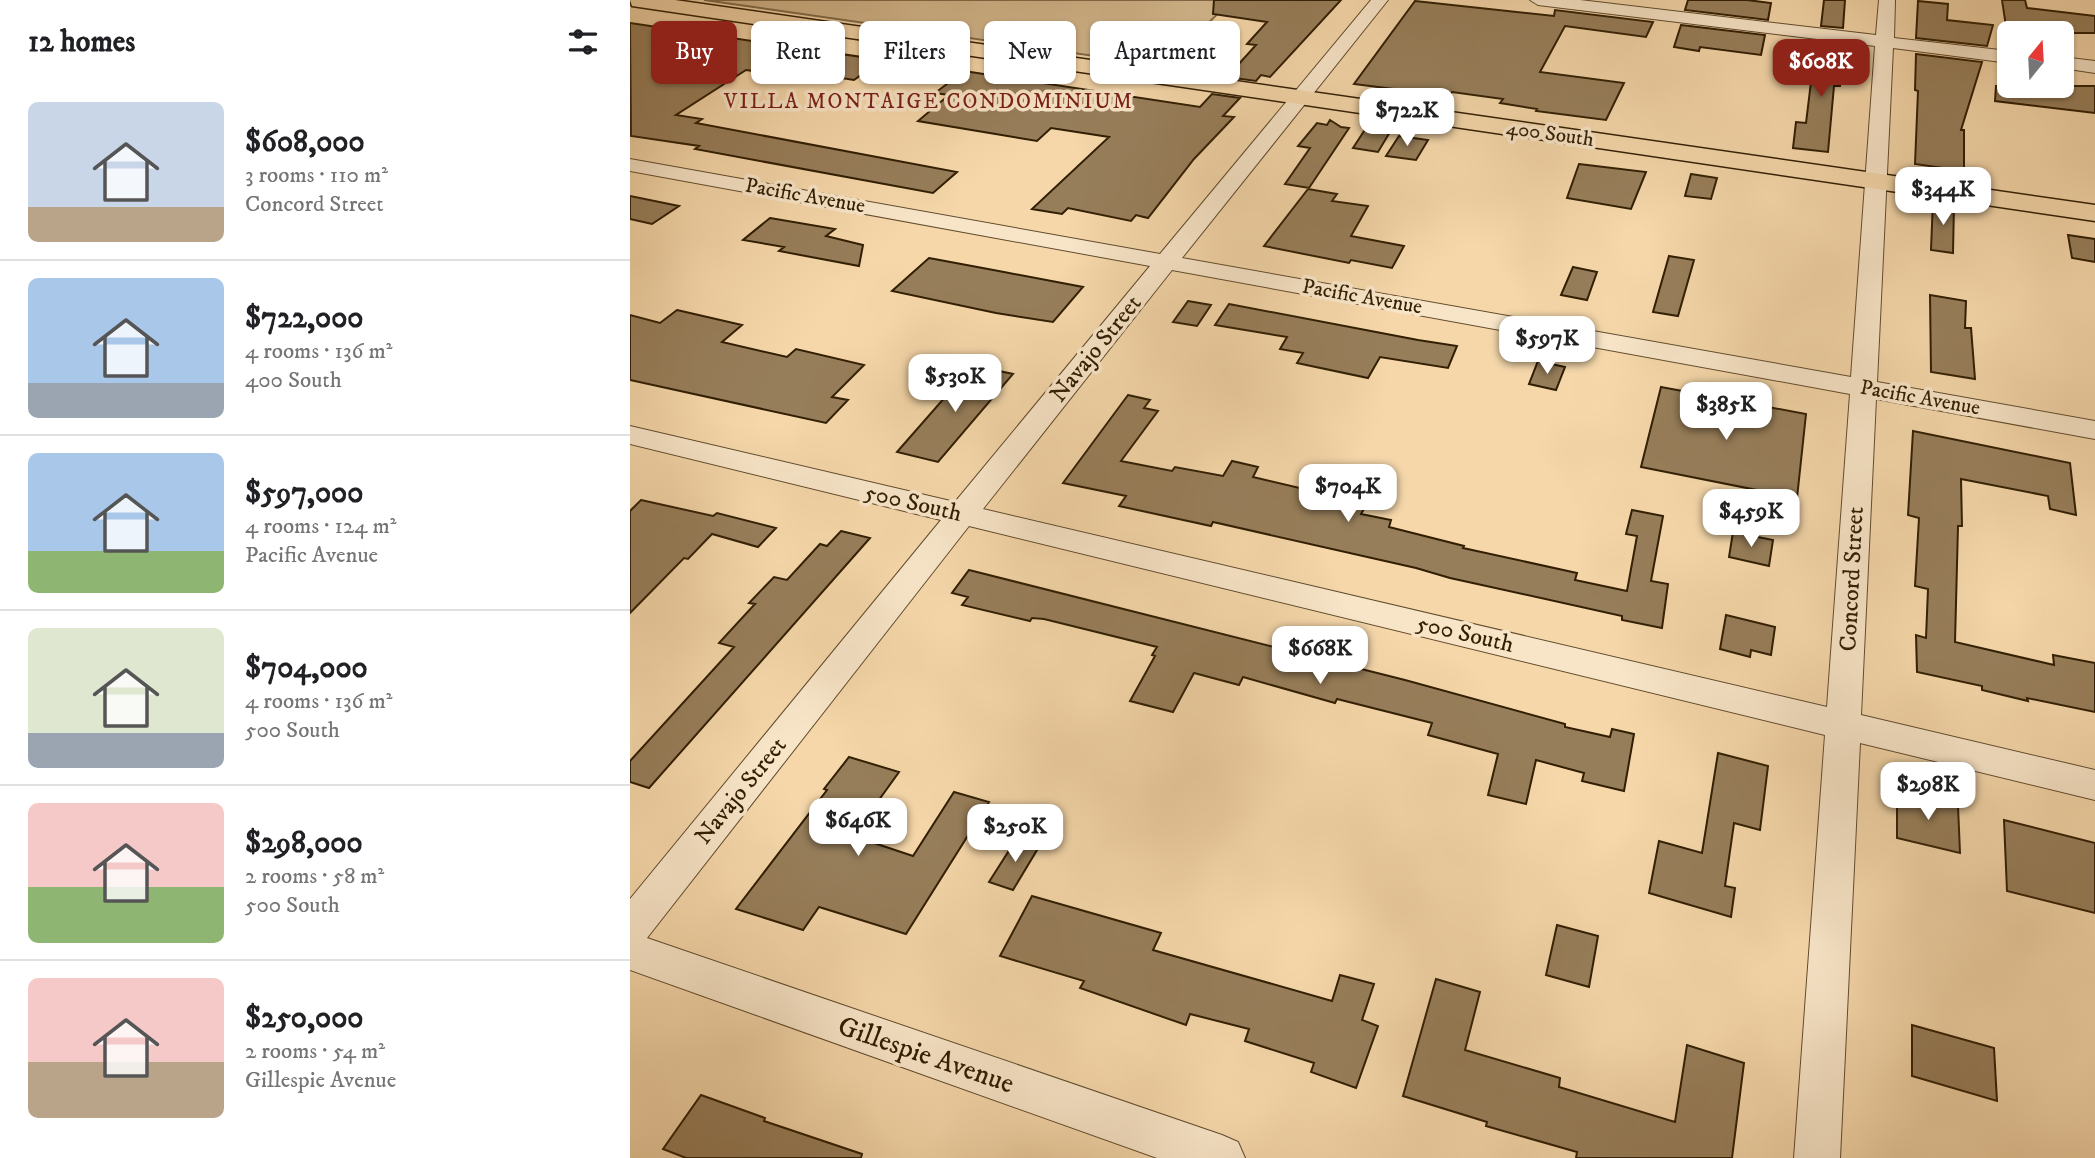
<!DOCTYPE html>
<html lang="en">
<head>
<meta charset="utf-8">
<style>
	body { margin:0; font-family:"IM FELL DW Pica",serif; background:#f6f6f6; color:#202124; height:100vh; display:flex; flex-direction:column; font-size:26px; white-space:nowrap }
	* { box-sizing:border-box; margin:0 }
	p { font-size:23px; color:#757577 }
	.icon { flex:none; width:38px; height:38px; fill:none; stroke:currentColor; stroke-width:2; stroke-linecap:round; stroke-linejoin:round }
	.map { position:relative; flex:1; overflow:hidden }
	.details { display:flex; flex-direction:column; background:#fff; width:630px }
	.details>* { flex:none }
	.guide { position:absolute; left:21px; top:21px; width:665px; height:63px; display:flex; gap:14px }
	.needle { width:46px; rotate:18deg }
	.controls { position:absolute; left:1367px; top:21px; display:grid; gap:14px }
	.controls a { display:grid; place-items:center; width:77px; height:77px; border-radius:10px; background:#fff; box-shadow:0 2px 5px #0004; font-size:35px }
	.price { position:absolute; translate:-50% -60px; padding:0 16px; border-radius:14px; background:#fff; color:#222; font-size:23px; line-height:46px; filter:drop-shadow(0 2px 4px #0008) }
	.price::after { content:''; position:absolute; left:50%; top:42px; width:21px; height:16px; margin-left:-10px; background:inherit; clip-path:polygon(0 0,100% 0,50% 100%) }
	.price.selected { background:#8f2418; color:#fff }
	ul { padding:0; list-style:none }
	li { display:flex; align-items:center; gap:21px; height:175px; padding:0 28px }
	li+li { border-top:2px solid #e0e0e0 }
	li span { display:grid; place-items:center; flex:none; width:196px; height:140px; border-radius:10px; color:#555 }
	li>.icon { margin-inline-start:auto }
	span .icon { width:84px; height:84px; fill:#fffc; stroke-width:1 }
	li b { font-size:30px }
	h2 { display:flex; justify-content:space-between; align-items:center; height:84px; padding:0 28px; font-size:30px }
	.tag { padding:0 24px; border-radius:10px; background:#fff; box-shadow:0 2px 5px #0004; font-size:24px; line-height:63px }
	.tag.selected { background:#8f2418; color:#fff }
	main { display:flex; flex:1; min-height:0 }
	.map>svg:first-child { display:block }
	.green { fill:#d4b88e; stroke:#826b48; stroke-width:2 }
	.building { fill:#977e5a; stroke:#311e03; stroke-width:2 }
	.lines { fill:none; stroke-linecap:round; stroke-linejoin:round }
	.minor-casing { stroke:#624c2d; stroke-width:2 }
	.major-casing { stroke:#311e03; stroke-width:3 }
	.minor { fill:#f8e5c8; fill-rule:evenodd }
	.major { fill:#f5d7aa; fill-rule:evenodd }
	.labels { text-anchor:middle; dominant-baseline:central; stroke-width:7; stroke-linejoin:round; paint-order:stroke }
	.far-neighbourhood-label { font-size:21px; letter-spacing:2px; fill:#7a1f14; stroke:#f8e5c8 }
	.far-street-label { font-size:21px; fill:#311e03; stroke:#f8e5c8 }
	.street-label { font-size:24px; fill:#311e03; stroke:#f8e5c8 }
	.near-street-label { font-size:28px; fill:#311e03; stroke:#f8e5c8 }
</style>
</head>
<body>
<main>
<section class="details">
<h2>12 homes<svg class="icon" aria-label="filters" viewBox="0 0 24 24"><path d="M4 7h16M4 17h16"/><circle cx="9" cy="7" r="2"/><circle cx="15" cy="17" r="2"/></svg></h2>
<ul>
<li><span style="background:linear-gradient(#c9d6e8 75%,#b9a48a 0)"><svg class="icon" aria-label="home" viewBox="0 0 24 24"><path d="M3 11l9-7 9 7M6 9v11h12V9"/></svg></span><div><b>$608,000</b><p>3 rooms · 110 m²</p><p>Concord Street</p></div></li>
<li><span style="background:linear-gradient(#a9c7e8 75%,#9aa5b1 0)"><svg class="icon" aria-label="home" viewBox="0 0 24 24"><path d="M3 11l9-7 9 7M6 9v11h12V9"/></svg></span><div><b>$722,000</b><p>4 rooms · 136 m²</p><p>400 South</p></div></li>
<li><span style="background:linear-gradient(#a9c7e8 70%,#8fb573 0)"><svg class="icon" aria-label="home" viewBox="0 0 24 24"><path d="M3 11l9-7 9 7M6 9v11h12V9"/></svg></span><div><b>$597,000</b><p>4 rooms · 124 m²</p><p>Pacific Avenue</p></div></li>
<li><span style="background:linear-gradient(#dfe7d0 75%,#9aa5b1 0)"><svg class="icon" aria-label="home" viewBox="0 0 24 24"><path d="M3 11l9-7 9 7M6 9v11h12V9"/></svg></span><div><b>$704,000</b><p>4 rooms · 136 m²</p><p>500 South</p></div></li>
<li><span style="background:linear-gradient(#f6c9c9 60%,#8fb573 0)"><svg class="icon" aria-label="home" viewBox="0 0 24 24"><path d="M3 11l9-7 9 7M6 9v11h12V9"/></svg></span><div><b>$298,000</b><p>2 rooms · 58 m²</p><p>500 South</p></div></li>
<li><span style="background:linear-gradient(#f6c9c9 60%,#b9a48a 0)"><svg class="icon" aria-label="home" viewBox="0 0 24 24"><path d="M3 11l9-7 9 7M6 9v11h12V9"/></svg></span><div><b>$250,000</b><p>2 rooms · 54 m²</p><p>Gillespie Avenue</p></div></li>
</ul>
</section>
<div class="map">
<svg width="1465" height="1158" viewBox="0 0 1465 1158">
	<rect width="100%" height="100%" fill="#f5d7aa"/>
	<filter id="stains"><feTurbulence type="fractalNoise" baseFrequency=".00286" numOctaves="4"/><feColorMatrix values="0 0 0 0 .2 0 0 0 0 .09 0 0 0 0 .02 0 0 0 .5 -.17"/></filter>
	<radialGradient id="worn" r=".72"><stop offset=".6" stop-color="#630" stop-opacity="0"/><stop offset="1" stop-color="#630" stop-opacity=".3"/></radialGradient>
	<path class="green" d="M74,0H602L534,66Z"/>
	<path class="building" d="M584,0H711L640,77L631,75L626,81L597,77L626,45L617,44L637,22L583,14Z
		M1058,0H1117L1141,3L1138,20L1055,10Z
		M1194,0H1215L1213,28L1191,26Z
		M1372,0H1395L1397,8L1465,16V33H1377Z
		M785,1L924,16L925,10L1023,22L1016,37L935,26L910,72L994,83L976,120L906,111L907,109L870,103L873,99L822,92L819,96L724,84Z
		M1288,1L1318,4L1317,20L1363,25L1357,46L1286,38Z
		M0,23L252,60L224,80L160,70L152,75L116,70L46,115L72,119L66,123L327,172L303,193L65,149L69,146L1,136Z
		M1051,25L1135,35L1131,55L1070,47L1069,51L1044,47Z
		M1189,42L1212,45L1213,52L1210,86H1204L1198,152L1163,148L1166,122L1176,123L1185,49H1189Z
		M1286,54L1352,62L1331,130H1334V171L1285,164L1288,91L1285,90Z
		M334,71L570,107L582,94L610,98L593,116L604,117L564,159L518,218L506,215L501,221L438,208L432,214L402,209L479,137L421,128L407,141L288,121L319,95L305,93Z
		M1366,86H1465V113L1365,101Z
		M700,120L711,127L719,128L679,188L655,184L680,148L668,146L687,123L697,125Z
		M736,128L760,132L748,152L723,148Z
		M769,136L798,140L786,160L756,156Z
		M949,164L1016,172L1001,209L937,198Z
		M1061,174L1087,178L1081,199L1055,196Z
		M678,189L707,194L702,201L738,206L721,236L774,246L762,268L721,260L719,263L634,246Z
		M0,196L49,206L22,224L0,219Z
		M1303,200L1324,203L1323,253L1301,250Z
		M140,218L205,229L196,236L233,245L229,266L149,251L154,247L113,240Z
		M1438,235L1465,239V262L1442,258Z
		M1039,256L1064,260L1048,316L1023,312Z
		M299,258L374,272L453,287L423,322L366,313L262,291Z
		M943,267L967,272L957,300L931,295Z
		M1300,295L1336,301L1335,328H1341L1345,379L1301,372Z
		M558,301L581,305L567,326L543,322Z
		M599,304L788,340L827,346L818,368L750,357L738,378L667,363L673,353L650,349L657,337L585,325Z
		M47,310L112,325L92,342L157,357L166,349L234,365L202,397L218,400L196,423L0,380V315L30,323Z
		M908,361L935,367L926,390L899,384Z
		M350,367L383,374L308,462L267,452L337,372L344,373Z
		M1031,387L1176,414L1167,498L1011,467Z
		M498,395L520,400L514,408L528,411L491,461L542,471L545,467L593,476L602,461L628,467L623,477L737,504L731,514L761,520L759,527L834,546L833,548L947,573L945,580L997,591L1007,536L996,534L1002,510L1033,516L1021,581L1038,584L1032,628L992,620V616L820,578L786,568L583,522L581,526L489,506L496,496L433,483Z
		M1283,431L1440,463L1446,515L1420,509L1418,496L1331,479L1332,526H1328L1325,642L1424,665L1423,655L1465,663V712L1397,698L1398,701L1352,690V686L1287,672L1286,635L1296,638L1298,589L1285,586L1289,518L1278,515Z
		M11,500L83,516L87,513L146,528L128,547L82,534L58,559L54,558L0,613V511Z
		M211,531L240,538L19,788L0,782V761L104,647L89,643L125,604L119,603L144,577L157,580L190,544L197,546Z
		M1103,532L1143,540L1139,566L1099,557Z
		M339,570L775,680L935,724V727L980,737L982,729L1004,734L994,791L952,781L954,773L906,760L896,804L858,795L868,754L798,735L802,723L707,699L705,703L613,677L609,685L564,673L543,712L500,701L525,656L522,655L527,647L414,619L402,618L400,621L332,605L338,597L322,593Z
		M1096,615L1145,627L1141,655L1121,650L1120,657L1090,649Z
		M1088,753L1138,766L1130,830L1104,823L1095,886L1105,888L1101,917L1019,893L1029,841L1072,853Z
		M219,757L269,772L223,836L283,856L324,792L359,802L276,934L189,907L173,930L106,909L197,790L194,789Z
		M1267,792L1328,806L1330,853L1267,838Z
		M1374,820L1465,843V913L1377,891Z
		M387,838L410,845L383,890L359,882Z
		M402,896L531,933L523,950L702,1001L710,975L744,984L732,1020L748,1026L726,1088L681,1072L684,1063L615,1041L619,1029L560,1014L556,1025L450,988L454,981L370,956Z
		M927,925L968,936L959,987L916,975Z
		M806,979L850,992L835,1050L930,1078L929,1087L1045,1122L1057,1045L1114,1063L1102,1158H946L947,1152L856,1126L857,1122L773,1096Z
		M1282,1025L1364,1048L1367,1101L1282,1076Z
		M71,1095L135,1118L134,1121L232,1154L231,1158H56L33,1149Z"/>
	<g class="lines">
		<defs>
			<path id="minor" d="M741,0H758L552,258L1221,377L1245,46L908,5L900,0H950L1246,35L1249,0H1265L1264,38L1379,51V63L1263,48L1247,382L1465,421V439L1246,399L1231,715L1465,770V800L1230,743L1210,1158H1164L1195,735L339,526L17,938L592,1135L608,1142L615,1158H527L0,970V899L311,520L0,444V426L325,502L520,266L0,171V159L530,254ZM542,270L1220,394L1197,707L353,509Z
				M1432,57L1465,61V73L1432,68Z"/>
			<path id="major" d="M0,0H45L1465,205V221L2,6Z"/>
		</defs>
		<use href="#minor" class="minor-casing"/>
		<use href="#major" class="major-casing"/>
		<use href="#minor" class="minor"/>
		<use href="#major" class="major"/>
	</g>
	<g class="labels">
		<g class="far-neighbourhood-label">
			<text x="299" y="102">VILLA MONTAIGE CONDOMINIUM</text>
		</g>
		<g class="far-street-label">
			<text transform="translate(920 134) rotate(8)">400 South</text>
			<text transform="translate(175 196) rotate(10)">Pacific Avenue</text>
			<text transform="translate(732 297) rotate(10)">Pacific Avenue</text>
			<text transform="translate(1290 398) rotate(10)">Pacific Avenue</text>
		</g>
		<g class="street-label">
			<text transform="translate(466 349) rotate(-51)">Navajo Street</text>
			<text transform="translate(283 503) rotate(13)">500 South</text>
			<text transform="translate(1222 579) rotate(-87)">Concord Street</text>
			<text transform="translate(835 634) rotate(13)">500 South</text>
			<text transform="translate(111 791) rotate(-51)">Navajo Street</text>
		</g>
		<g class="near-street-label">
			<text transform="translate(296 1055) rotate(19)">Gillespie Avenue</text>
		</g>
	</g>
	<rect width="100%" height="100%" filter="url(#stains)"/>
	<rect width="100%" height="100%" fill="url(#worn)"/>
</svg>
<div class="controls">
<a><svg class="needle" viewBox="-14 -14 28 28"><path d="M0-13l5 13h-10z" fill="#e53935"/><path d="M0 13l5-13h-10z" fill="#757577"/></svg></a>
</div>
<b class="price selected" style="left:1191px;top:99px">$608K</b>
<b class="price" style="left:777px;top:148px">$722K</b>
<b class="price" style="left:1313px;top:227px">$344K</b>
<b class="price" style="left:917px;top:376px">$597K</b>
<b class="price" style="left:325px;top:414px">$530K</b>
<b class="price" style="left:1096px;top:442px">$385K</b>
<b class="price" style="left:718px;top:524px">$704K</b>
<b class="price" style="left:1121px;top:549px">$459K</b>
<b class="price" style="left:690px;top:686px">$668K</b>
<b class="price" style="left:1298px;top:822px">$298K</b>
<b class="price" style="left:228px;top:858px">$646K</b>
<b class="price" style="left:385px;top:864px">$250K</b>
<div class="guide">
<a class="tag selected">Buy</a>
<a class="tag">Rent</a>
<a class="tag">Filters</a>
<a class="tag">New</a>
<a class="tag">Apartment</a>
</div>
</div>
</main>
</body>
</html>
